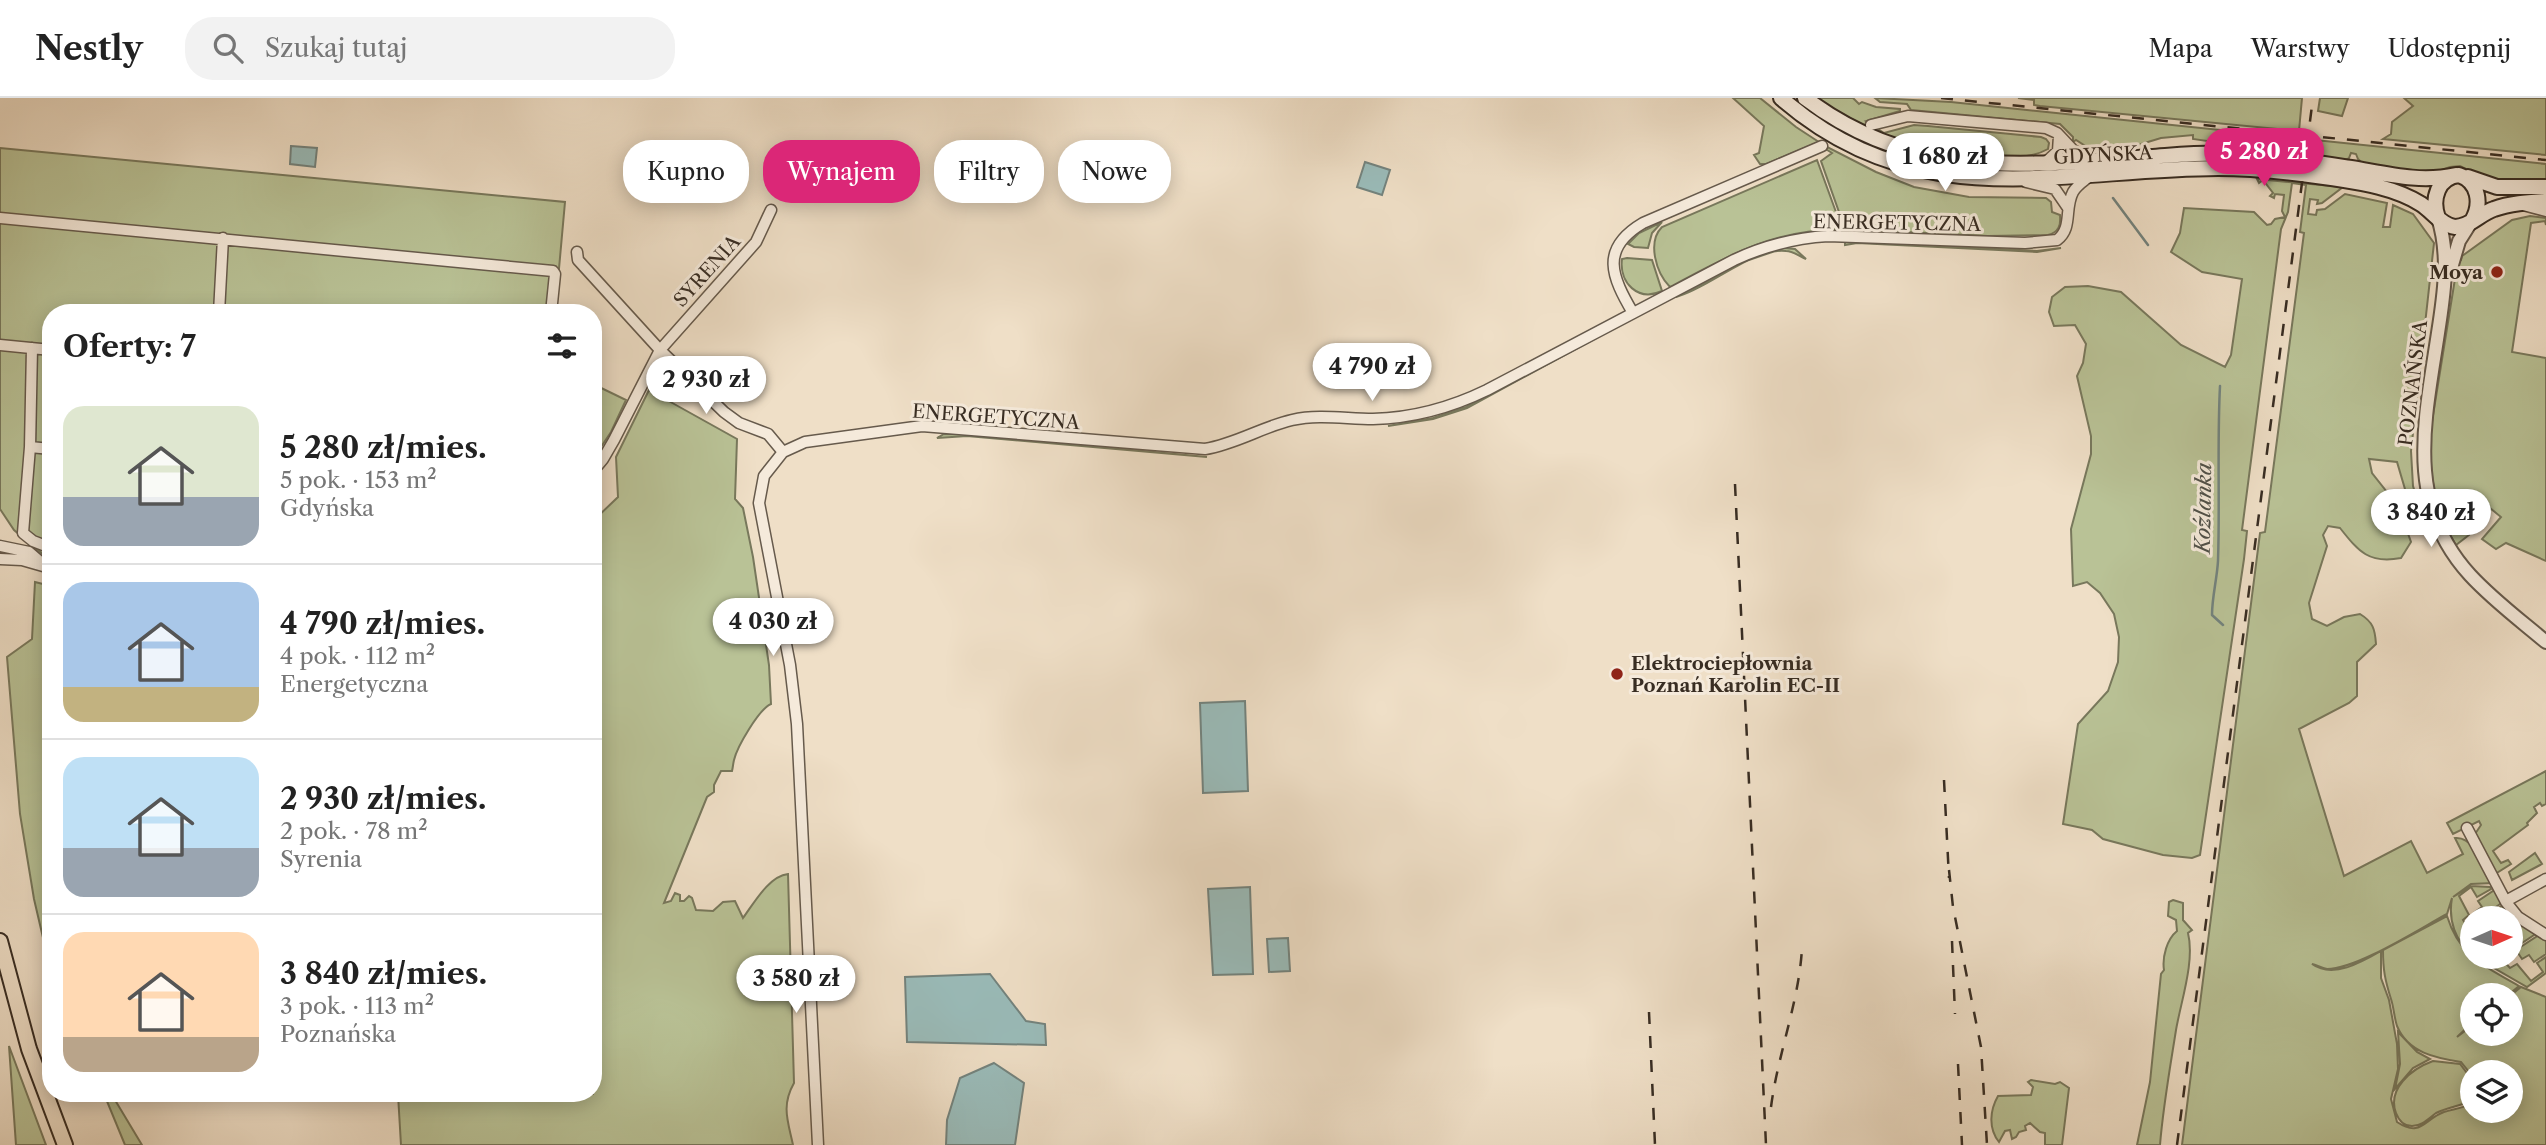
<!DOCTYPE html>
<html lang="pl">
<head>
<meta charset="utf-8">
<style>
	body { margin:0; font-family:"Libre Caslon Text",serif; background:#f2f2f2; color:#222; height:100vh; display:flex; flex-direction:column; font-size:26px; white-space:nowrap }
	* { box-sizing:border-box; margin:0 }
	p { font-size:23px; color:#767676 }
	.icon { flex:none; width:38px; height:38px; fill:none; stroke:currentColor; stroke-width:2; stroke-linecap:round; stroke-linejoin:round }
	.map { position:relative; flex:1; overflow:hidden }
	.panel { position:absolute; left:42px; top:206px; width:560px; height:798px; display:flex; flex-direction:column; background:#fff; border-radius:28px; box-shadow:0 4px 18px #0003 }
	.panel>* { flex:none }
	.banner { position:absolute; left:623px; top:42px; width:665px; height:63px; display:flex; gap:14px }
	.needle { width:46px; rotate:87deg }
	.tools { position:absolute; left:2460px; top:808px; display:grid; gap:14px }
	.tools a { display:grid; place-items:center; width:63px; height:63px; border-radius:50%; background:#fff; box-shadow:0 4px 18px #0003; font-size:35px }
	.price { position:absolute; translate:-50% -60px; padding:0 16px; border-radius:24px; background:#fff; color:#222; font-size:23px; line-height:46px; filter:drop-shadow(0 2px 4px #0008) }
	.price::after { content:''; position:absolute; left:50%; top:42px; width:21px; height:16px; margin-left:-10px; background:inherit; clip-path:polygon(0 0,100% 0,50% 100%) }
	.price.active { background:#db2777; color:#fff }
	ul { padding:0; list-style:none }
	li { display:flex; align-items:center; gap:21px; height:175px; padding:0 21px }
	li+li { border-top:2px solid #e0e0e0 }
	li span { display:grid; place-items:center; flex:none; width:196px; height:140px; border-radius:21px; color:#555 }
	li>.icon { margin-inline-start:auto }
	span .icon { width:84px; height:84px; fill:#fffc; stroke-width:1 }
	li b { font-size:30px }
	h2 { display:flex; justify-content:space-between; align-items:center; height:84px; padding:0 21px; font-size:30px }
	.tag { padding:0 24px; border-radius:28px; background:#fff; box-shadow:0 4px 18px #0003; font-size:24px; line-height:63px }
	.tag.active { background:#db2777; color:#fff }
	header { display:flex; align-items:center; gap:42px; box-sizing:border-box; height:98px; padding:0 35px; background:#fff; border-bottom:2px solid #e0e0e0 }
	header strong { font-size:33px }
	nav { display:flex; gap:38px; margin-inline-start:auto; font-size:24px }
	.search { width:490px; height:63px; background:#f2f2f2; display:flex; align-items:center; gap:18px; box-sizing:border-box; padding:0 24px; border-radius:28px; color:#767676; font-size:26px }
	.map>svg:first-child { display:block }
	.green { fill:#b9c296; stroke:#78785c; stroke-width:2 }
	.water { fill:#9abcba; stroke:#73837e; stroke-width:2 }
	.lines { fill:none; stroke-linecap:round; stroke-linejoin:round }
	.stream { stroke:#73837e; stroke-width:2.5 }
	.minor-casing { stroke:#665a4c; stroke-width:13 }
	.tertiary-casing { stroke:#665a4c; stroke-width:16 }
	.secondary-casing { stroke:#382d23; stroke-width:18 }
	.primary-casing { stroke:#382d23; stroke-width:18 }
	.minor { stroke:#f5eadb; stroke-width:10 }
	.tertiary { stroke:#f5eadb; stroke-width:12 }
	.secondary { stroke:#f5eadb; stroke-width:14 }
	.primary { stroke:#efdfc7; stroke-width:14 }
	.rail { stroke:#382d23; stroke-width:2.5; stroke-dasharray:12 12; stroke-linecap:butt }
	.poi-dot { fill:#8f2418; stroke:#f5eadb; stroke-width:2.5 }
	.labels { text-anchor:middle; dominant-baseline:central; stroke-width:6; stroke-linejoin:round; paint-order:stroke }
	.street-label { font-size:19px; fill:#382d23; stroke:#f5eadb }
	.poi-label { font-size:19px; font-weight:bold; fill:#382d23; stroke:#f5eadb; text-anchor:end }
	.water-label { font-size:21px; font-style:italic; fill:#505149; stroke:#f5eadb }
</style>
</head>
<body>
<header>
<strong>Nestly</strong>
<div class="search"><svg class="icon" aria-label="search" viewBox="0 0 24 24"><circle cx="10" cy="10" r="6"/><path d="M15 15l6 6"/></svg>Szukaj tutaj</div>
<nav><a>Mapa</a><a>Warstwy</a><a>Udostępnij</a></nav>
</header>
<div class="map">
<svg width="2546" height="1047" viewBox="0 0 2546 1047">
	<rect width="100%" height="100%" fill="#efdfc7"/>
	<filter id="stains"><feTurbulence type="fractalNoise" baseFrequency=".00286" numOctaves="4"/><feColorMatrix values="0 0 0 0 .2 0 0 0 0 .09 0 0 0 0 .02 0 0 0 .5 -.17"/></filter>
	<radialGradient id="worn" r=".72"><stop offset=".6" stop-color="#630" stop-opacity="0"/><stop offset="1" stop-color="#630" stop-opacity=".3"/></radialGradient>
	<path class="green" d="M1733,0H1760L1796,29L1825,48L1876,74L1914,89L1969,99L2046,100L2051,104L2052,114L2060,117C2061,127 2059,134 2048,137L1988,138L1845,131L1821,63L1832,55L1816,45L1766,66H1760L1754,57L1759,55L1764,28Z
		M1816,0H1853L1859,6L1862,4L1876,9L1900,11V13L1866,23L1884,35L1914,27L1928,28L2041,39L2046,41L2049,45L2048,51C2030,61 2014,59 1995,58C1979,57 1961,58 1945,55C1898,46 1856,26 1816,0Z
		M1875,0L1951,4L2546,66V83L2489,82L2460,68L2450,69L2436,74H2410L2362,65L2358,61L2356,56L2351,55L2349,60L2344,63L2193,41V37L2161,40L2138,47L2087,49L2076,42L2073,44V39L2060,26L1911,12L1907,6L1880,4Z
		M2018,0H2302L2299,33L2040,8L2034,7V2Z
		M2320,0H2348L2342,18L2318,13Z
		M2404,0H2546V57L2383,41L2391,36L2392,24L2413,8Z
		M0,50L565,104L555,215H51V463L14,432L0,411Z
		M1817,62L1840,125L1839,131C1770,133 1730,157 1670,189C1656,175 1647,144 1662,129Z
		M2257,81L2343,89L2322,105L2317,106L2318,102L2310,101L2308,116L2316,117L2317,112L2325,111L2345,96L2387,105L2383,129H2390L2393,107L2413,116L2434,145L2411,353L2413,388L2427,434L2410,408L2397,364L2369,361L2372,375L2398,408L2411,444L2401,460C2369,466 2359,454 2340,430L2328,428L2323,437L2327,448L2309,505L2312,521L2327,528L2344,519L2360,516C2373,524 2375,531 2376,546L2357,564V598L2349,605L2299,631L2344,778L2411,743L2427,775L2463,756L2455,740C2475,738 2484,770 2493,785L2471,786L2453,799L2471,788L2490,789L2491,791L2477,799L2471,789L2459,798L2469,817L2463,822L2473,837V858C2455,843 2448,822 2452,800L2447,816C2419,831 2357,871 2327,871C2321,870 2317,867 2312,866C2333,881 2362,864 2381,853V880L2389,902L2397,946L2398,971L2391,1001L2397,1024C2421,1040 2424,1021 2444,1014C2454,1011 2464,1010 2473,1005V1013H2511V975H2473V979L2461,964C2436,960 2408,955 2397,928C2394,919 2394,910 2391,901C2385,882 2383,872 2383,852L2447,818C2460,860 2485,868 2519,888L2507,898H2473V924L2457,939L2473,927V936H2511L2510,898L2521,889L2546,899V1047H2182L2260,435L2265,434L2304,135L2300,134L2306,87L2292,85L2288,114L2281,131L2242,432L2247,433L2244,461L2200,757L2192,760L2163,757L2103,741L2092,732L2063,726L2078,626L2108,593L2118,564L2119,539L2114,516L2100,495L2087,484L2073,488L2071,431L2091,356V338L2077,278L2083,265L2086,246L2075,227L2054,228L2049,214L2052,199L2065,189L2088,188L2121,194L2181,247L2225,269L2231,257L2242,181L2202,174L2171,154L2180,135L2184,110L2254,114L2267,127L2271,126L2275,121L2285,119L2282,113L2284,97L2275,96L2274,100L2270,98L2273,95L2263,82L2259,85Z
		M2530,118L2546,120V127L2545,123L2531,125L2512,254L2546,260V463L2506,445L2496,451L2482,441L2501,419L2468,392L2456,403L2469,437L2456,447C2434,414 2429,375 2430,336L2458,162H2461L2462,158L2512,122Z
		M1662,124L1652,135L1648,150L1634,149L1628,146L1639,135Z
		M1845,143L2037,153L2061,150L2037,154L1857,145L1845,147Z
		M1784,150L1795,151L1806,161C1799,158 1793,153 1786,153C1753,149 1708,191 1676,199L1743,164Z
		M1627,160L1652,162L1662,193C1638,204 1619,185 1622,161Z
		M1596,240L1467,310L1433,321L1388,328L1433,320L1466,309Z
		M593,286L626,302L611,334L593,361Z
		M649,292L737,341L735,401L743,410L753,459L769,567L771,606C759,611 737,649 734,662C733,666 733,669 732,673H721L714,687V694L707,699L664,805L671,803L675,795L680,797V803H684L689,798L692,800L696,812L713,813L723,804L735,803L743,820C754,805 769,778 788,776L794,985C781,1008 788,1023 793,1047H401L398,996H593V423L618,399L616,359Z
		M944,336L975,337L1207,359L967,338L937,340Z
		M35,484L51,488V605L44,619L46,690L51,695V874L34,801L20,716L7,559L32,541Z
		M2546,673V706L2542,708L2540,705L2534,709L2537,715L2527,725L2528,727L2493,753L2501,765L2508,762L2511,766L2495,776L2475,736L2481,727L2479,723L2453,736L2447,725Z
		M2535,755L2542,766L2512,782L2509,774Z
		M2496,791L2503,804L2480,820L2475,814L2482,809L2478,803Z
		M2173,802L2183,805V822L2192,832L2188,835C2195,863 2181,903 2176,932C2170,970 2163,1009 2160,1047H2137L2150,984L2161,876L2164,872C2162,859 2167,841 2177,833L2176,822L2168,818L2169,804Z
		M2504,806L2517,821L2511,825V821H2484Z
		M2520,824L2537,835L2513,851L2511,830Z
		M2539,837L2546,841V856L2534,864L2529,857L2522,861L2516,852Z
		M2475,859H2500L2510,870L2517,866L2531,883L2543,874L2537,865L2546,859V875L2527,889Z
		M2398,934L2417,954L2430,961L2413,970L2395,991L2400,966Z
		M9,948L46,1047H16Z
		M2433,963L2460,966L2473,983V1002C2461,1008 2448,1009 2436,1015C2429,1020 2422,1028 2412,1028C2404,1028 2399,1023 2396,1015C2387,991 2411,971 2433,963Z
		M2031,982L2055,986L2060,984L2069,990L2062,1047H2045V1035L2040,1034L2030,1025L2025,1028L2026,1032L2019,1034L2016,1039L2012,1041L2010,1032L2005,1033L1999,1044C1988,1030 1990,1012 1998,998L2031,997L2033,989L2028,984Z
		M104,996H115V1002L142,1047H125Z"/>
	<path class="water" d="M291,48L317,50L315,69L290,66Z
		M1365,64L1390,72L1382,97L1357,89Z
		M1245,603L1248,693L1203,695L1200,605Z
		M1250,789L1253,876L1213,877L1208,791Z
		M1288,840L1290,873L1269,874L1267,841Z
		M990,876L1026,923L1045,926L1046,947L907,944L905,879Z
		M994,965L1024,985L1015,1047H946L947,1022L960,980Z"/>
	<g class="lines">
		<path class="stream" d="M2113,100L2148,147
			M2220,288C2217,346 2220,405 2218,463C2217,481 2212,499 2212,517L2223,527"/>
		<defs>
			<path id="minor" d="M1871,27L1908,18L2046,30L2057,35L2073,52L2092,62
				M2045,65L2058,53L2059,38
				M2026,84L2055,91L2068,110
				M2523,107L2546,113
				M0,120L553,173L555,176L551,215
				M577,154L578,162L660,252L724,314L739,325L768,336L783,354
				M219,215L223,140
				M1633,215C1612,179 1599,151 1643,125L1822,48
				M0,247L51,252
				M32,250L30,349L23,435L33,443L51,450
				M30,349L51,351
				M593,373L603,361L614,342L660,252L756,144L771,112
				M0,448L29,454L51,473
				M0,461L22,462L43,468
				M2467,730L2506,804L2518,819L2546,837
				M2506,803L2546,781
				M818,1047L797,626L790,567L759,405L764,378L783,354L805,344L922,328L1205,351C1236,346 1262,329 1292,322C1319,316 1346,321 1373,321C1414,320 1450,310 1487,292L1734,162C1764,148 1795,140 1828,138L2025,145L2057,142C2073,130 2064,111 2073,94C2077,87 2084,83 2090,78"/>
			<path id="tertiary" d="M2438,120C2450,157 2444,197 2438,235C2425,322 2404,405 2470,477C2493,502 2520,522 2546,544
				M2449,177L2459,143L2471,124"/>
			<path id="secondary" d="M1781,0C1918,119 2057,71 2218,70C2253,70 2289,74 2324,79C2356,84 2392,88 2421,106C2432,113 2442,128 2455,129C2470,129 2481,115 2494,111C2510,105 2529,104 2546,103
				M1805,0C1914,83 2023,67 2150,59C2179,57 2207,54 2235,56C2274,58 2312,64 2351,70C2387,76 2420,85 2456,77
				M2468,79L2497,89H2546
				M2438,120C2431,101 2438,79 2459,77C2479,84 2482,106 2472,123"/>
			<path id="primary" d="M0,843L29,951L65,1047"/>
		</defs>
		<use href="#minor" class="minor-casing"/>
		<use href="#tertiary" class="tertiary-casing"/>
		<use href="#secondary" class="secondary-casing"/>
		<use href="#primary" class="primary-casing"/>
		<use href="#minor" class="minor"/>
		<use href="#tertiary" class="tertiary"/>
		<use href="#secondary" class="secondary"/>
		<use href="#primary" class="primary"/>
		<path class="rail" d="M1941,0L2546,62
			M1735,386L1766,1047
			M1944,682L1949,780
			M1949,772L1953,809L1981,949L1987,1047
			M1952,843L1955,916
			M1649,914L1655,1047
			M1958,966L1962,1047
			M1771,1009C1778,955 1799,904 1802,850
			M2177,1047L2313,0"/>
	</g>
	<g class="poi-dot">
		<circle cx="2497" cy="174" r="7"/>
		<circle cx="1617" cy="576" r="7"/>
	</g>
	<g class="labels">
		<g class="street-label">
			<text transform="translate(2103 57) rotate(-3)">GDYŃSKA</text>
			<text transform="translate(1897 125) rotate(1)">ENERGETYCZNA</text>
			<text transform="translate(707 173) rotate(-48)">SYRENIA</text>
			<text transform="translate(2413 285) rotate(-83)">POZNAŃSKA</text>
			<text transform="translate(996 319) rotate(4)">ENERGETYCZNA</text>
		</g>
		<g class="poi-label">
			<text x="2483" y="174">Moya</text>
			<text x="1631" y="565" text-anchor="start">Elektrociepłownia<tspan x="1631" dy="22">Poznań Karolin EC-II</tspan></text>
		</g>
		<g class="water-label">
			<text transform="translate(2203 410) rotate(-89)">Koźlanka</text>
		</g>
	</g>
	<rect width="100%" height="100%" filter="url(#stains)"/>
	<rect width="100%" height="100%" fill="url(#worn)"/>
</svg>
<div class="tools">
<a><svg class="needle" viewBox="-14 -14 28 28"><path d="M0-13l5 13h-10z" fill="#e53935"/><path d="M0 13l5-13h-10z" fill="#767676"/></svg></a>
<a><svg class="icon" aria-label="locate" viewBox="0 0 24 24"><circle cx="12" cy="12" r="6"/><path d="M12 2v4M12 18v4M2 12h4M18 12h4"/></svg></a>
<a><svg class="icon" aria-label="layers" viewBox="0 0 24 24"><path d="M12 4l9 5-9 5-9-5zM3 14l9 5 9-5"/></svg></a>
</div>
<b class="price active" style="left:2264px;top:90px">5 280 zł</b>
<b class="price" style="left:1945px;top:95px">1 680 zł</b>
<b class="price" style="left:1372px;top:305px">4 790 zł</b>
<b class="price" style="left:706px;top:318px">2 930 zł</b>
<b class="price" style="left:2431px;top:451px">3 840 zł</b>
<b class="price" style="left:773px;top:560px">4 030 zł</b>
<b class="price" style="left:796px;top:917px">3 580 zł</b>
<div class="banner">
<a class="tag">Kupno</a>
<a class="tag active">Wynajem</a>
<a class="tag">Filtry</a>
<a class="tag">Nowe</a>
</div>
<section class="panel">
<h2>Oferty: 7<svg class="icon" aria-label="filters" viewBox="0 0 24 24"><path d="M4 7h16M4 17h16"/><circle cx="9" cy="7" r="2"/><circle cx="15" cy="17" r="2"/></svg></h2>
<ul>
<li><span style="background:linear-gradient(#dfe7d0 65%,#9aa5b1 0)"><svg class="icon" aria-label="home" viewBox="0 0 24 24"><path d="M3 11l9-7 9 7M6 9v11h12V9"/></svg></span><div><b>5 280 zł/mies.</b><p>5 pok. · 153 m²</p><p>Gdyńska</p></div></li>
<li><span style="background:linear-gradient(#a9c7e8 75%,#c2b280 0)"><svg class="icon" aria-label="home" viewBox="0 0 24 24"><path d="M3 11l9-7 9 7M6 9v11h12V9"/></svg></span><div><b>4 790 zł/mies.</b><p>4 pok. · 112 m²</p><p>Energetyczna</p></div></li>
<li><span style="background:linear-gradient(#bfe0f5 65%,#9aa5b1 0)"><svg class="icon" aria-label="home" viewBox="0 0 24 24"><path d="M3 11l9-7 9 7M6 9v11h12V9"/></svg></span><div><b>2 930 zł/mies.</b><p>2 pok. · 78 m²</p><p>Syrenia</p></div></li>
<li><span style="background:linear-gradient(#ffd9b3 75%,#b9a48a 0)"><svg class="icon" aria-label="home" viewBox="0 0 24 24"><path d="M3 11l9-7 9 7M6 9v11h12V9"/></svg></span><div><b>3 840 zł/mies.</b><p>3 pok. · 113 m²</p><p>Poznańska</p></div></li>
</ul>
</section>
</div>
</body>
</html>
